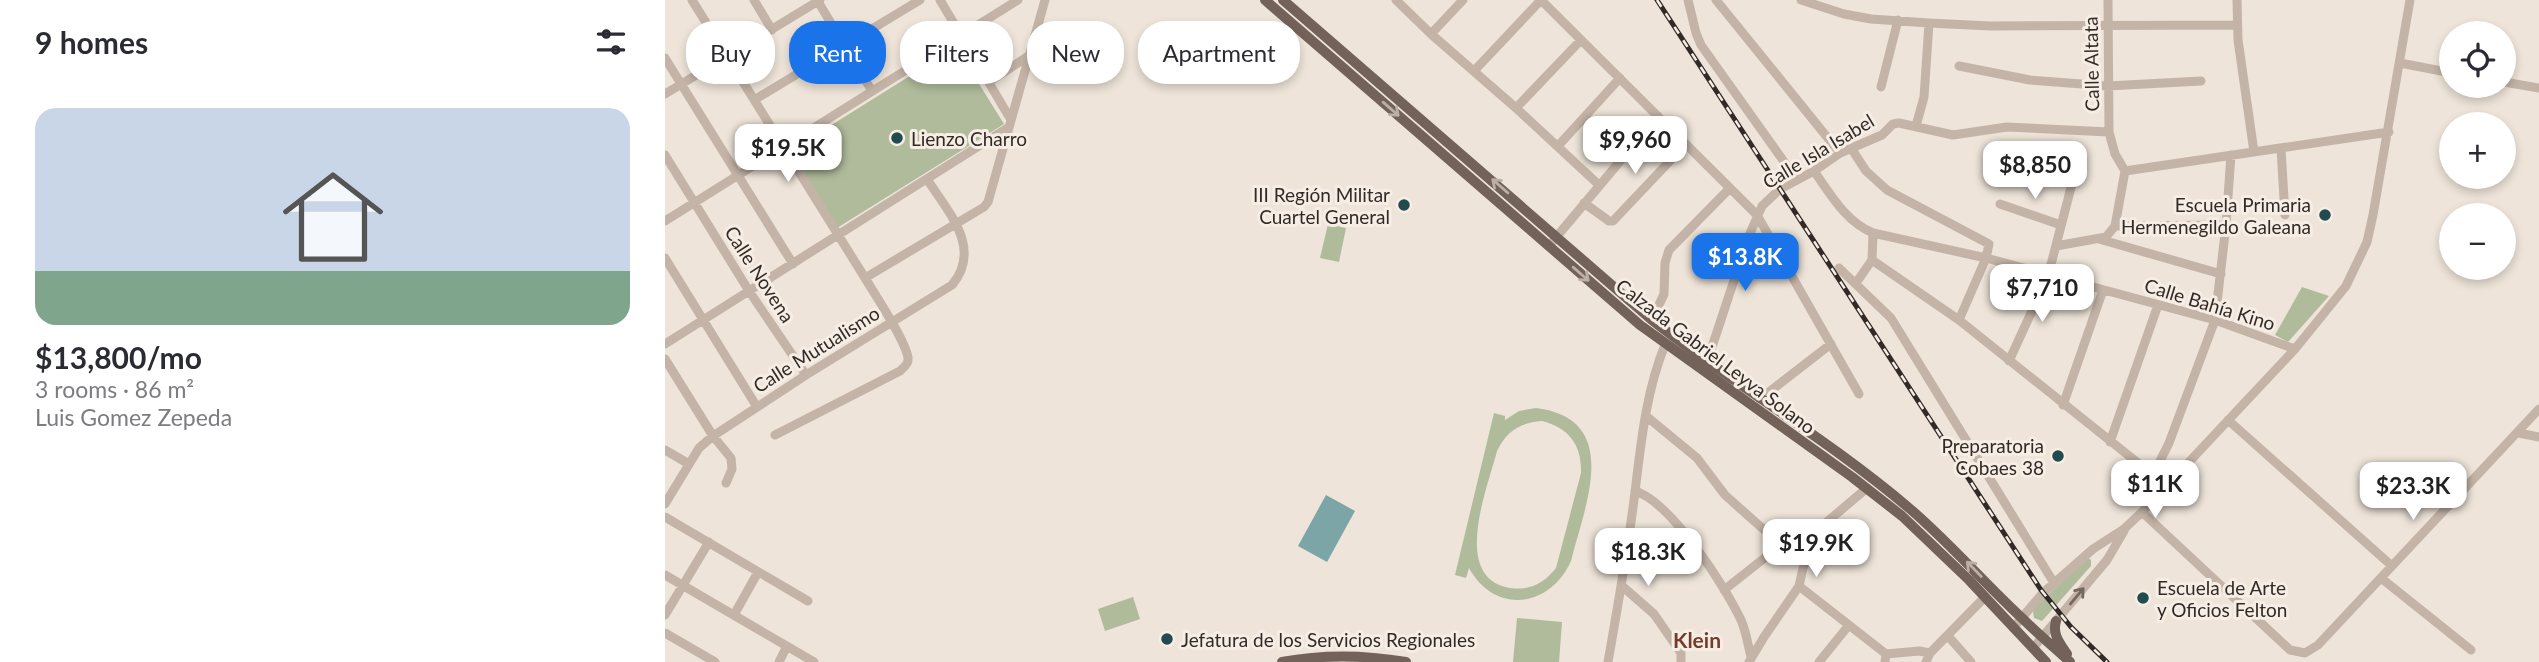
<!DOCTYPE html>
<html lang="en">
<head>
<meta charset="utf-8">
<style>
	body { margin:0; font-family:Lato,sans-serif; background:#f7f7f7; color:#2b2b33; height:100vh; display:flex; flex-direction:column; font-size:26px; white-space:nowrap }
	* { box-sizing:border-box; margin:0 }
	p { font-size:23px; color:#7c7c81 }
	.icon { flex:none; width:38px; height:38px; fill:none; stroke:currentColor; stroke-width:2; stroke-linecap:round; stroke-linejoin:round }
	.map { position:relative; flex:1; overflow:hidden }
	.details { display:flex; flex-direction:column; background:#fff; width:665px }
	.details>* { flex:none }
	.guide { position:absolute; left:21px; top:21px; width:665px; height:63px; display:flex; gap:14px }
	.tools { position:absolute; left:1774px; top:21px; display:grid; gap:14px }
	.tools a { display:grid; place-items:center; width:77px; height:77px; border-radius:50%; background:#fff; box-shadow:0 4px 10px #0003; font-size:35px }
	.price { position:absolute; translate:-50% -60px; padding:0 16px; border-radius:14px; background:#fff; color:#222; font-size:23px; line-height:46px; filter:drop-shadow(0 2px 4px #0008) }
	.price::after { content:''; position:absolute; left:50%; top:42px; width:21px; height:16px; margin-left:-10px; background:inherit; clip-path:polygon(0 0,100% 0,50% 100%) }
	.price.current { background:#1a73e8; color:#fff }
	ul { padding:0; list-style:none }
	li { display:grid; align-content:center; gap:14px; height:371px; padding:0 35px }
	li+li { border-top:2px solid #e1e1e2 }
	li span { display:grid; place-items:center; height:217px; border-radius:21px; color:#555 }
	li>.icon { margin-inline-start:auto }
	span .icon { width:126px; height:126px; fill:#fffc; stroke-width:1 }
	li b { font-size:30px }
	h2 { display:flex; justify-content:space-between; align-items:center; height:84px; padding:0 35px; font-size:30px }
	.chip { padding:0 24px; border-radius:28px; background:#fff; box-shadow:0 4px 10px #0003; font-size:24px; line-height:63px }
	.chip.current { background:#1a73e8; color:#fff }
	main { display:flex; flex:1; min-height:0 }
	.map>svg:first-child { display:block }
	.green { fill:#b0bb9b; fill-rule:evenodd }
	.water { fill:#7ca5a7 }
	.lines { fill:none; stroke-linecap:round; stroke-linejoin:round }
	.minor { stroke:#c4b4a7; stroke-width:9 }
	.major { stroke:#726259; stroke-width:10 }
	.rail-casing { stroke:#322a26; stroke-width:5 }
	.rail { stroke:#f6eee5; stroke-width:2.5; stroke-dasharray:8; stroke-linecap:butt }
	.oneway { stroke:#bbafa6 }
	.oneway2 { stroke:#746860 }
	.poi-dot { fill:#214b4e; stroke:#f6eee5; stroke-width:2.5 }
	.labels { text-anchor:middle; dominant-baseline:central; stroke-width:6; stroke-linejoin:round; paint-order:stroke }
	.street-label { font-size:19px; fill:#322a26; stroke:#f6eee5 }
	.poi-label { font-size:19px; fill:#322a26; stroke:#f6eee5; text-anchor:start }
	.neighbourhood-label { font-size:21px; font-weight:bold; fill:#773c29; stroke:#f6eee5 }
</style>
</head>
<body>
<main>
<section class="details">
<h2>9 homes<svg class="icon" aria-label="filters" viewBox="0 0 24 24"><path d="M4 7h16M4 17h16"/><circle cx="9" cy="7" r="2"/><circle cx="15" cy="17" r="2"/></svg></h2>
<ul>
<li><span style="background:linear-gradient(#c9d6e8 75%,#7fa58c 0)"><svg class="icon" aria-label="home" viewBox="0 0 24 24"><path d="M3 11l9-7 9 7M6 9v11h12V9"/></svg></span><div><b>$13,800/mo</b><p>3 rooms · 86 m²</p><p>Luis Gomez Zepeda</p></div></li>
</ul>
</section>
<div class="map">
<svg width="1874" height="662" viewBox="0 0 1874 662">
	<rect width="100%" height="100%" fill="#eee4d9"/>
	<path class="green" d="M291,47L339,124L172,228L125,151Z
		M663,224L681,228L674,262L655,258Z
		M1637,287L1664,296L1623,342L1610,335Z
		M871,408C958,419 920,505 906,561C885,608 830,615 804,568L801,578L790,575L829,413L840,416V420L854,411ZM877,421C904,428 917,445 916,473L891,568C879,583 865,591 845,588C785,578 823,487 832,451C842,431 854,423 877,421Z
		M1423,558L1426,560V566L1377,621L1369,618L1368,612L1371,606Z
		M468,597L475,619L440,631L433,609Z
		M852,618L897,622L894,662H848Z"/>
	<path class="water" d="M661,495L690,511L662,562L633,546Z"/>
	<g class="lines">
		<path class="minor" d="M27,0L200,278C211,296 239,338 243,357C244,364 239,367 235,371L110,435
			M89,0L107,30
			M152,0L207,91
			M275,0L346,120
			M731,0L766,34L851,108L934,185
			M876,0L1092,215L1194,394
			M1023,0L1031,33L1036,45L1132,180
			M1051,0L1175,153
			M1136,0L1179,14L1206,19L1264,23L1325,26L1572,25
			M1572,0L1573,40L1589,152
			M766,34L798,0
			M0,58L128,264
			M1735,63L1787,73
			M1294,66L1365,80L1443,86L1536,81
			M809,71L876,0
			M324,82L365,55
			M1839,82L1874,88
			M1216,87L1233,20
			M0,94L155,0
			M89,100L255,0
			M851,108L916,40
			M1251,126L1259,97L1264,23
			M893,146L955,78
			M1186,148L1201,171L1222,190L1324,244L1321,258L1294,320
			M1616,149L1620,215
			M0,155L84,291L141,375
			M1149,171C1166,195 1181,222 1208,233L1321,258L1550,320L1630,349
			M1460,171L1724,132
			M919,203L944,221H948L1021,144
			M1335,204L1396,225
			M0,221L353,0
			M1450,226L1561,225
			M1434,239L1556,274
			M888,241L993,116
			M1391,246L1441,237L1450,226L1460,171L1450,154L1444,132L1443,0
			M0,258L92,407
			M1207,260L1294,320L1488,475L1499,488
			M1174,268L1226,318L1389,583
			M200,278L319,207L323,202L380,0
			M1191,283L1207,260L1208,233
			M987,320L999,294L1000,263L1004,250L1065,188
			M0,344L344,127
			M0,359L48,436L66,458L67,469L61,483
			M1344,361L1383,276L1409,176
			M1042,362L1083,238L1097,206L1115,189L1149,171L1175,153L1217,135L1228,124L1234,123L1288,135L1342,127L1444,132
			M1095,399L1166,344
			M1398,405L1438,290
			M981,416L1032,458L1060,495L1116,545
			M1563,420L1727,566
			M1854,433L1874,437
			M1445,442L1493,305
			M0,450L24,464
			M1488,475L1504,443L1550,320L1561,225L1566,155
			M970,491C1006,502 1060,586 1076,620C1081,631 1083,645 1086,657
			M0,504L34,448L48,436L141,375L287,285C318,248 283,212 262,179
			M1477,512L1625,650L1640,653L1653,645L1874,409
			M0,517L143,601
			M0,575L149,662
			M1716,578L1806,650
			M957,586L989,614L1016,653V662
			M1134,586L1221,654
			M1059,590L1116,545L1150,532
			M0,615L44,542
			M69,615L93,572
			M1348,628L1378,593L1428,549L1459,529L1477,512L1630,349L1681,286L1702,242L1708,215L1745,0
			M0,633L50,662
			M1283,636L1306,662
			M1368,648L1442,560L1459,531
			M114,662L122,646
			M943,662C953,605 963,549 970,492C976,443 981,391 1000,345
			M1084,662L1099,637L1134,586L1143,546L1150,532L1202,488
			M1154,662L1184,625
			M1220,662L1221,654L1254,651L1265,653
			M1261,662L1265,653L1320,597"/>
		<path class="major" d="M600,0L975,325L1187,477L1237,516L1304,580L1381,662
			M618,0L987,320C1070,385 1164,440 1244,508C1285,543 1319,583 1358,619C1373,634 1390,648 1405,662
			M1391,621C1387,635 1395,643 1402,654
			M617,662C659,654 700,655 741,662"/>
		<defs>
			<path id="rail" d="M992,0L1376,590L1406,627L1442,662"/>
		</defs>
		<use href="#rail" class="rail-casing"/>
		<use href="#rail" class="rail"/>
	</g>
	<defs><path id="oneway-shaft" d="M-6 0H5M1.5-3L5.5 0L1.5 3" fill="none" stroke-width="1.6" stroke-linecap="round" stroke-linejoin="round" transform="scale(1.75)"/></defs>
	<g class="oneway">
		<use href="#oneway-shaft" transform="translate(726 109) rotate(41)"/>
		<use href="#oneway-shaft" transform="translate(835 186) rotate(-139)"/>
		<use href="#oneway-shaft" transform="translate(916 274) rotate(41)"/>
		<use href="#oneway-shaft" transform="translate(1309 569) rotate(-134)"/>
	</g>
	<use class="oneway2" href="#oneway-shaft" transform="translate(1412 596) rotate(-50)"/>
	<g class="poi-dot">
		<circle cx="232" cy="138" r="7"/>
		<circle cx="739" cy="205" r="7"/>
		<circle cx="1660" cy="215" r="7"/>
		<circle cx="1393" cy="456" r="7"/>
		<circle cx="1478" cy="598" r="7"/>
		<circle cx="502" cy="639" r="7"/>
	</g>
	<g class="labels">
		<g class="street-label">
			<text transform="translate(1426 64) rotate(-91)">Calle Altata</text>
			<text transform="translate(1153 151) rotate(-31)">Calle Isla Isabel</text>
			<text transform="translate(95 274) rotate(57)">Calle Novena</text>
			<text transform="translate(1545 304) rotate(17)">Calle Bahía Kino</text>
			<text transform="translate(151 349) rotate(-32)">Calle Mutualismo</text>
			<text transform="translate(1051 356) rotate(37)">Calzada Gabriel Leyva Solano</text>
		</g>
		<g class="poi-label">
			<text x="246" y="138">Lienzo Charro</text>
			<text x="725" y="194" text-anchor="end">III Región Militar<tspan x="725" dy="22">Cuartel General</tspan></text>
			<text x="1646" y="204" text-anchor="end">Escuela Primaria<tspan x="1646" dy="22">Hermenegildo Galeana</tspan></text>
			<text x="1379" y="445" text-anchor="end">Preparatoria<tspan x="1379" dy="22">Cobaes 38</tspan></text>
			<text x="1492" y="587">Escuela de Arte<tspan x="1492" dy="22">y Oficios Felton</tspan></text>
			<text x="516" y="639">Jefatura de los Servicios Regionales</text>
		</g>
		<g class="neighbourhood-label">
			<text x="1032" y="639">Klein</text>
		</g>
	</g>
</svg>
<div class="tools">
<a><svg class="icon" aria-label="locate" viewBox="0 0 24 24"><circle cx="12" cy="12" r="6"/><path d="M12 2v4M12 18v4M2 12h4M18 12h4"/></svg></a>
<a>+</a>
<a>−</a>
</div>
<b class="price" style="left:970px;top:176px">$9,960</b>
<b class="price" style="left:123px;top:184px">$19.5K</b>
<b class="price" style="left:1370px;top:201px">$8,850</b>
<b class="price current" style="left:1080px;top:293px">$13.8K</b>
<b class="price" style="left:1377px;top:324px">$7,710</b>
<b class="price" style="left:1490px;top:520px">$11K</b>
<b class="price" style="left:1748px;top:522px">$23.3K</b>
<b class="price" style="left:1151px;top:579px">$19.9K</b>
<b class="price" style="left:983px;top:588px">$18.3K</b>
<div class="guide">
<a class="chip">Buy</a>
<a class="chip current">Rent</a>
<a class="chip">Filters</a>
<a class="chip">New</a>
<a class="chip">Apartment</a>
</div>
</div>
</main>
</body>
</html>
